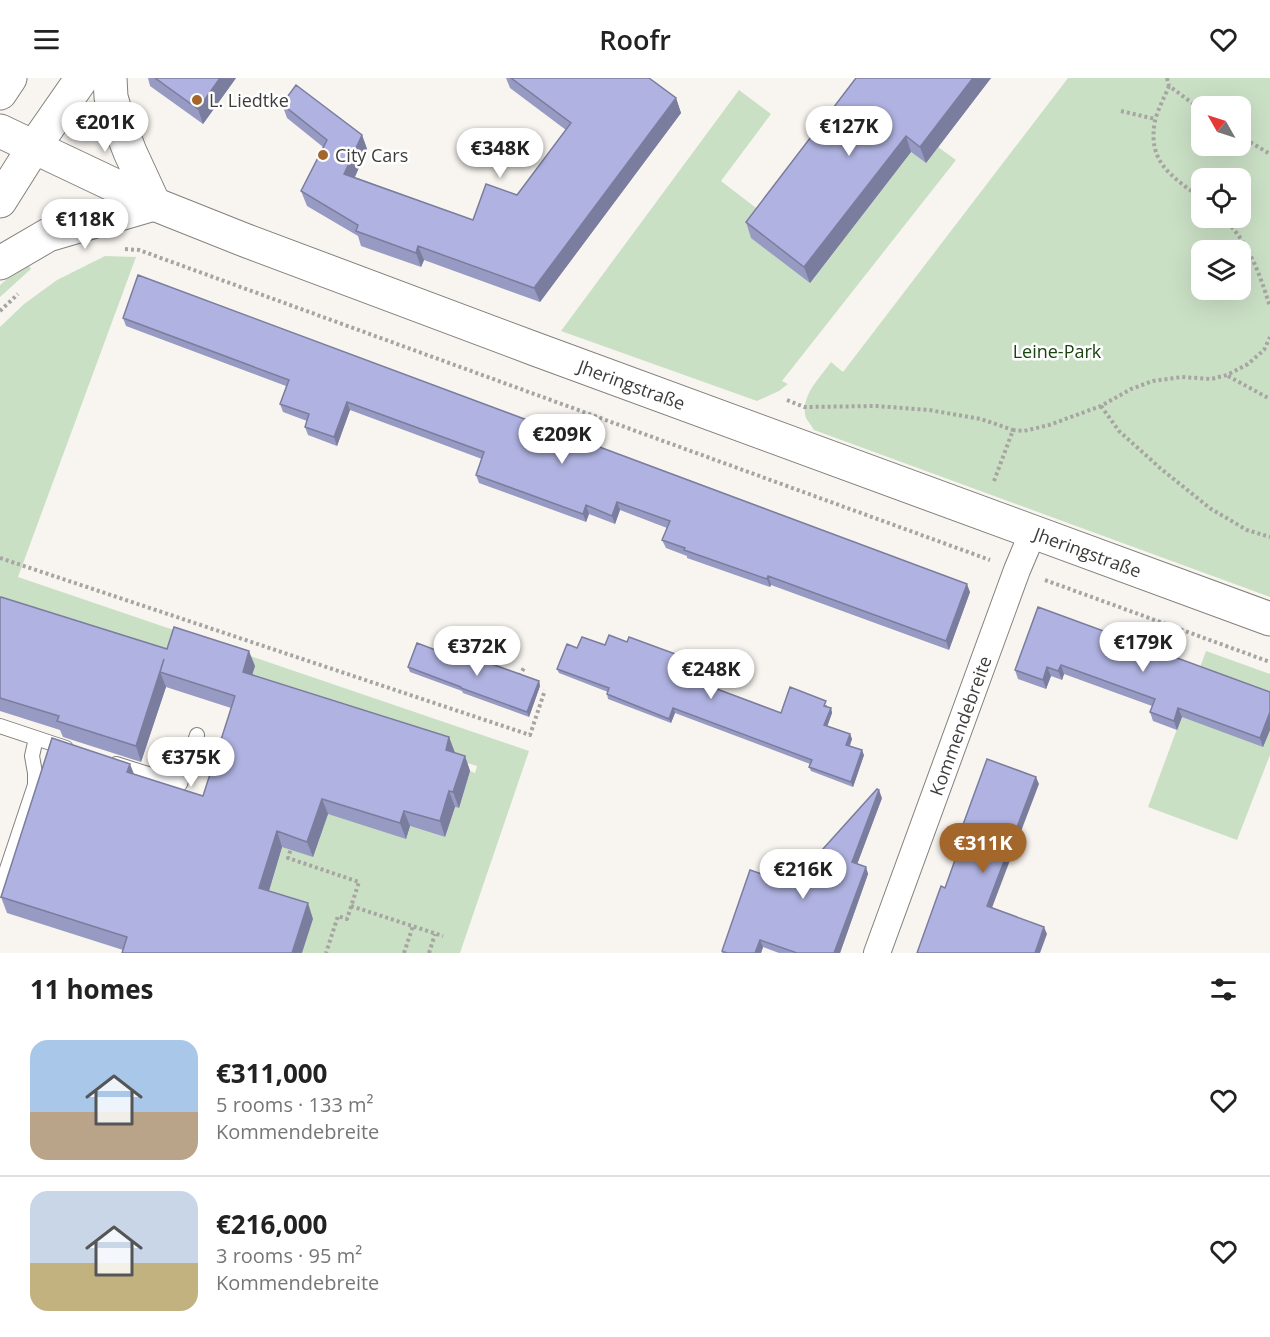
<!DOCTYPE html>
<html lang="en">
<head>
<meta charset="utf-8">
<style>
	body { margin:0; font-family:"Open Sans",sans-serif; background:#f6f6f6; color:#222; height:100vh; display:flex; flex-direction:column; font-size:22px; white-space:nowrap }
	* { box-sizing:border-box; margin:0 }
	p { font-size:20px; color:#767676 }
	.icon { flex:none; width:33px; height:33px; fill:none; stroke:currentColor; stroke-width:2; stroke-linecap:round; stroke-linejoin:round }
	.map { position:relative; height:875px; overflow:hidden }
	.sheet { display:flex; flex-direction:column; background:#fff; flex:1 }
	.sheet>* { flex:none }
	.needle { width:39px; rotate:309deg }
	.controls { position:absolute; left:1191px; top:18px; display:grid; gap:12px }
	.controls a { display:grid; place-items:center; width:60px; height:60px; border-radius:12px; background:#fff; box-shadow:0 6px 24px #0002; font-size:30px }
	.price { position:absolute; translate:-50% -51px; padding:0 14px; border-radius:21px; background:#fff; color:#222; font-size:20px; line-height:39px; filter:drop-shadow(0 2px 3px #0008) }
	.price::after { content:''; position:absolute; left:50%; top:36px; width:18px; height:14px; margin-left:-9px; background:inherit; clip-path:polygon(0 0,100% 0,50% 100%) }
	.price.active { background:#a4672b; color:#fff }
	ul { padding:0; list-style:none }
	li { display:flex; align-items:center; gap:18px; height:150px; padding:0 30px }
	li+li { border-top:2px solid #e0e0e0 }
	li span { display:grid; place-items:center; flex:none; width:168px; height:120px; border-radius:18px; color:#555 }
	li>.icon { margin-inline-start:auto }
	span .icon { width:72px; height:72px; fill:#fffc; stroke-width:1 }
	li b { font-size:26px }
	h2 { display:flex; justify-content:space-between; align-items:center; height:72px; padding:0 30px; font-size:26px }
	header { display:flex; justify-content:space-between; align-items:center; height:78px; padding:0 30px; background:#fff; font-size:27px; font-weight:600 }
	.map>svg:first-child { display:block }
	.green { fill:#cae0c5; fill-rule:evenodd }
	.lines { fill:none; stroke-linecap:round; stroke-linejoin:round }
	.service-casing { stroke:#84817d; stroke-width:16 }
	.minor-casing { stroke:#84817d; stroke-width:28 }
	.secondary-casing { stroke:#84817d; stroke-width:35 }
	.primary-casing { stroke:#84817d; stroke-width:35 }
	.path { stroke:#a7a5a2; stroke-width:4; stroke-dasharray:3 3; stroke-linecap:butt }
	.service { stroke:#fff; stroke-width:14 }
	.minor { stroke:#fff; stroke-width:26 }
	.secondary { stroke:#fff; stroke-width:33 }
	.primary { stroke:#fff; stroke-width:33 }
	.wall { fill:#979ac2 }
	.shaded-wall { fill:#7b7d9e }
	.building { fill:#b0b3e1; stroke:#7b7d9e; stroke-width:1.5 }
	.poi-dot { fill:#a4672b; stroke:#fff; stroke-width:2 }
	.labels { text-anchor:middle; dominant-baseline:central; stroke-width:5; stroke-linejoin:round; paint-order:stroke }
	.poi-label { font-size:18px; fill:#3e3d3b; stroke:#fff; text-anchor:start }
	.park-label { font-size:18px; fill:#19440f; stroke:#fff }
	.street-label { font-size:18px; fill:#3e3d3b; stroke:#fff }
</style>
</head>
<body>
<header><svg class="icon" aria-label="menu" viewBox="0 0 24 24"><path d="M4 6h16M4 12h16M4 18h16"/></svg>Roofr<svg class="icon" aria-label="heart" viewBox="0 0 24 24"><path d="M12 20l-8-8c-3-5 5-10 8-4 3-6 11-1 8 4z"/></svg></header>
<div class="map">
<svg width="1270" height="875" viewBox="0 0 1270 875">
	<rect width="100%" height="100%" fill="#f8f5f0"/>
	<path class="green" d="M1068,0H1270V519L814,352C812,348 808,344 806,340C799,319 820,300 831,284L843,294ZM1202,28H1240V68H1202ZM1202,100H1240V140H1202ZM1202,172H1240V212H1202Z
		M739,12L771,36L721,103L768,139L810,205L911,74L926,85L938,69L956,82L782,303L788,306L779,313L757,323L561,253Z
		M105,178L136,179L18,499L529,673L460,875H302L245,819L259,706L406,760L410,748L445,759L455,729L459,730L470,693L475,695L477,688L171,592L0,526V249L24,226L57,202Z
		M27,184L31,191L0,219V207Z
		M1206,573L1270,596V677L1237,762L1148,729Z"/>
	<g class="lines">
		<defs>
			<path id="service" d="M0,648L66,670
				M116,686L180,706L197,657
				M0,812L35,707V695L32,678L36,660"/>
			<g id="minor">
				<path id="s1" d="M877,875L1017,492L1033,454"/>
			</g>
			<g id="secondary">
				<path d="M110,0L111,19L118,43L130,74L154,126"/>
				<path id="s2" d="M0,53L154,126L247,163L535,271L1270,541"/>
				<path d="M0,185L48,157L154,126"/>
			</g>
			<path id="primary" d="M0,15L10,0
				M0,123L34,69L82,0"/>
		</defs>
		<use href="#service" class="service-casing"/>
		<use href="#minor" class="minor-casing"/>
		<use href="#secondary" class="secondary-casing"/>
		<use href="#primary" class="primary-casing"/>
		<path class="path" d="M1167,0L1169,8L1202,32
			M1169,8C1165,18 1157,33 1155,43C1147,85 1172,98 1202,121
			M1121,33L1155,41
			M1240,58L1270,76
			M1223,140C1248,163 1260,196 1270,229
			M125,171L139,172L990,482
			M0,233L18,216
			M1228,298L1270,321
			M787,322L804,329L876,328L929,332L981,341L1013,352
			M1101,328L1119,353L1160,390L1211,431L1247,452L1270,459
			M994,403L1013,352L1024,353L1049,347L1101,328L1131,311L1153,303L1182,299L1211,301L1227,297L1248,286L1264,272L1270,259
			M0,480L530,657L545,612
			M1045,502L1270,584
			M519,598L524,590
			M292,767L288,780L359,804L347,841L338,838L326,875
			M351,828L443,858
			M404,875L413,848
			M429,875L435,856"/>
		<use href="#service" class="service"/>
		<use href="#minor" class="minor"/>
		<use href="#secondary" class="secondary"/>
		<use href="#primary" class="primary"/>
	</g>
	<path class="wall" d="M148,0H236L203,46L150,8Z
		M506,0H649L676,20L681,35L540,224L424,182L421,189L361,168L358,158L307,128L301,113L323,69L287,40L282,26L362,57L367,71L355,99L473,142L517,117L566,52L510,10Z
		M856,0H991L926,85L911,74L810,205L751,160L746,144Z
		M123,240L970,514L949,572L771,507L770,509L687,480V478L666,470L662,462L667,450L620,432L615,446L589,436L586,444L479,405L476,397L482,381L350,332L337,368L308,357L305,349L307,343L283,334L280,326L286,308L126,248Z
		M0,521L167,571L255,588L252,597L449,659L455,675L465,678L470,693L459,730L455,729L445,759L410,748L406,761L328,736L313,779L282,769L269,813L313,841L123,872L7,835L1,819L134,696L203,718L231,630L166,609L141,684L63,659L60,652L0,633Z
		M1038,529L1270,614V652L1263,669L1182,639L1177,652L1153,643L1150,634L1152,628L1064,596L1062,602L1051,598L1046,611L1018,601L1015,592Z
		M627,564L716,591L717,596L712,609L781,635L827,627V629L831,630L832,635L827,648L850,656L852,661L850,668L864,677L853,709L811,693L809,689L810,686L675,635L671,645L608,621L607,616L608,614L559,595L557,591L577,570L605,567Z
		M470,585L539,603L540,608L529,639L463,615L462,613L410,594L408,589Z
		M882,720L857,786L866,789L868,796L840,875H779L763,869L761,875H722V873L808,812Z"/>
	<path class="shaded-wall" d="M220,0H236L203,46L198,31Z
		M973,0H991L926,85L920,69Z
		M676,20L681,35L540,224L534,210Z
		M362,57L367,71L350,110L344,96Z
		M906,58L911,74L810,205L804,189Z
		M418,168L424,182L421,189L416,175Z
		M347,324L350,332L337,368L334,359Z
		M617,424L620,432L615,446L612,438Z
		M586,427L589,436L586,444L583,436Z
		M768,498L771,507L770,509L767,501Z
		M967,506L970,514L949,572L946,563Z
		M249,573L255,588L248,609L243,594Z
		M1061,587L1064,596L1062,602L1058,593Z
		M1047,589L1051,598L1046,611L1043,602Z
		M716,591L717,596L711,613L709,608Z
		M160,594L166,609L141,684L136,668Z
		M539,603L540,608L529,639L527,634Z
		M673,630L675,635L671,645L669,641Z
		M831,630L832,635L826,652L824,647Z
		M1178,630L1182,639L1177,652L1174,643Z
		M1270,634V652L1263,669L1260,660Z
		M850,656L852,661L848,671L846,667Z
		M449,659L455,675L446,672Z
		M862,672L864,677L853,709L851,704Z
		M465,678L470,693L459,730L453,714Z
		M130,686L136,701L127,694Z
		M1036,699L1039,706L990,835L987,828Z
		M879,712L882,720L855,792L852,784Z
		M449,713L455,729L445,759L440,743Z
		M322,721L328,736L313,779L307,764Z
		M404,733L410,748L406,761L400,745Z
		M277,753L282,769L265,826L259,810Z
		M866,789L868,796L840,875H834Z
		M308,825L313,841L302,875H292Z
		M1044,849L1047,856L1040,875H1035Z
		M760,862L763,869L761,875H755Z"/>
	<path class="building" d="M155,0H220L198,31Z
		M511,0H649L676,20L534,210L418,168L416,175L356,153L358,147L301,113L327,62L282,26L296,7L362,57L344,96L473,142L486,106L517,117L571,45Z
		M856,0H973L920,69L906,58L804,189L746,144Z
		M138,197L967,506L946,563L768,498L767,501L684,472L685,470L662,462L670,443L617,424L612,438L586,427L583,436L476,397L484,374L347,324L334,359L305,349L309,336L280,326L289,302L123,240Z
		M1,519L167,571L174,549L249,573L243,594L449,659L446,672L465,678L453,714L449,713L440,743L404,733L400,745L322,721L307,764L277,753L259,810L308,825L292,875H122L127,859L1,819L52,660L130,686L127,694L203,718L235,618L160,594L164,581L136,668L57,643L59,638L0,620V521Z
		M1038,529L1270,614V634L1260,660L1178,630L1174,643L1150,634L1155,621L1061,587L1058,593L1047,589L1043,602L1015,592Z
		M609,557L627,564L629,559L716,591L709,608L781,635L790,609L826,623L824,628L831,630L824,647L850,656L846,667L862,672L851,704L809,689L812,682L673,630L669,641L607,616L609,610L557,591L567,566L577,570L582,559L605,567Z
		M417,565L470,585L472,579L539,603L527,634L461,610V609L408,589Z
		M987,681L1036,699L987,828L1044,849L1035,875H917L941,808L945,810L964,757L960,755Z
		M877,711L879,712L852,784L866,789L834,875H797L760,862L755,875H727L722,873L750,792L808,812L823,771Z"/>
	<g class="poi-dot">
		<circle cx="197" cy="22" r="6"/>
		<circle cx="323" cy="77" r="6"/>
	</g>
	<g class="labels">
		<g class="poi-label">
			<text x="209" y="22">L. Liedtke</text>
			<text x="335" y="77">City Cars</text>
		</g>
		<g class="park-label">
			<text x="1057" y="273">Leine-Park</text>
		</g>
		<g class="street-label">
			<text stroke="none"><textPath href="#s2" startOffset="681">Jheringstraße</textPath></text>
			<text stroke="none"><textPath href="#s2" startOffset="1167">Jheringstraße</textPath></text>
			<text stroke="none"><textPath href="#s1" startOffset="242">Kommendebreite</textPath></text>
		</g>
	</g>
</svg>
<div class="controls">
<a><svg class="needle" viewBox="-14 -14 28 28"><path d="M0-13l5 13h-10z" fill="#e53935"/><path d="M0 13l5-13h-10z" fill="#767676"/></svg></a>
<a><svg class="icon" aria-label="locate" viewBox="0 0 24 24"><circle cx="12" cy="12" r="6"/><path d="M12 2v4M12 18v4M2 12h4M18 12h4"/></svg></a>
<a><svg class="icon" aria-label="layers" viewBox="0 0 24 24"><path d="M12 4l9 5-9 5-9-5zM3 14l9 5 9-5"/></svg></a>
</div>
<b class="price" style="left:105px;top:75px">€201K</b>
<b class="price" style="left:849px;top:79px">€127K</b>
<b class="price" style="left:500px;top:101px">€348K</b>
<b class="price" style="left:85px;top:172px">€118K</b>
<b class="price" style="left:562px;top:387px">€209K</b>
<b class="price" style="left:1143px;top:595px">€179K</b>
<b class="price" style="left:477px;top:599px">€372K</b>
<b class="price" style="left:711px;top:622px">€248K</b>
<b class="price" style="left:191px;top:710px">€375K</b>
<b class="price active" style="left:983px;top:796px">€311K</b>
<b class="price" style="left:803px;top:822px">€216K</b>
</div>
<section class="sheet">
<h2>11 homes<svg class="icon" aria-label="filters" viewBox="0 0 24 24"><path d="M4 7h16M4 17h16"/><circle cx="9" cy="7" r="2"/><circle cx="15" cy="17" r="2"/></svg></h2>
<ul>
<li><span style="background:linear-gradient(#a9c7e8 60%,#b9a48a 0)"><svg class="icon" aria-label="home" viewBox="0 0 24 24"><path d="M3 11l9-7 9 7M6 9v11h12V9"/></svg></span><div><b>€311,000</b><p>5 rooms · 133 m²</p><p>Kommendebreite</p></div><svg class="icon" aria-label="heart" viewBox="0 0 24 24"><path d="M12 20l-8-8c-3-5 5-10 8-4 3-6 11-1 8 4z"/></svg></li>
<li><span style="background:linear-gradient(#c9d6e8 60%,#c2b280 0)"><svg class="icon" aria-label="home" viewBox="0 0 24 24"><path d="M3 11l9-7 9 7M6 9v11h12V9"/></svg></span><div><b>€216,000</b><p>3 rooms · 95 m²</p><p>Kommendebreite</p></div><svg class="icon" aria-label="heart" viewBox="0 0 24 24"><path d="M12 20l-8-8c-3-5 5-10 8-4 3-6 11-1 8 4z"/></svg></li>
</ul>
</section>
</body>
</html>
